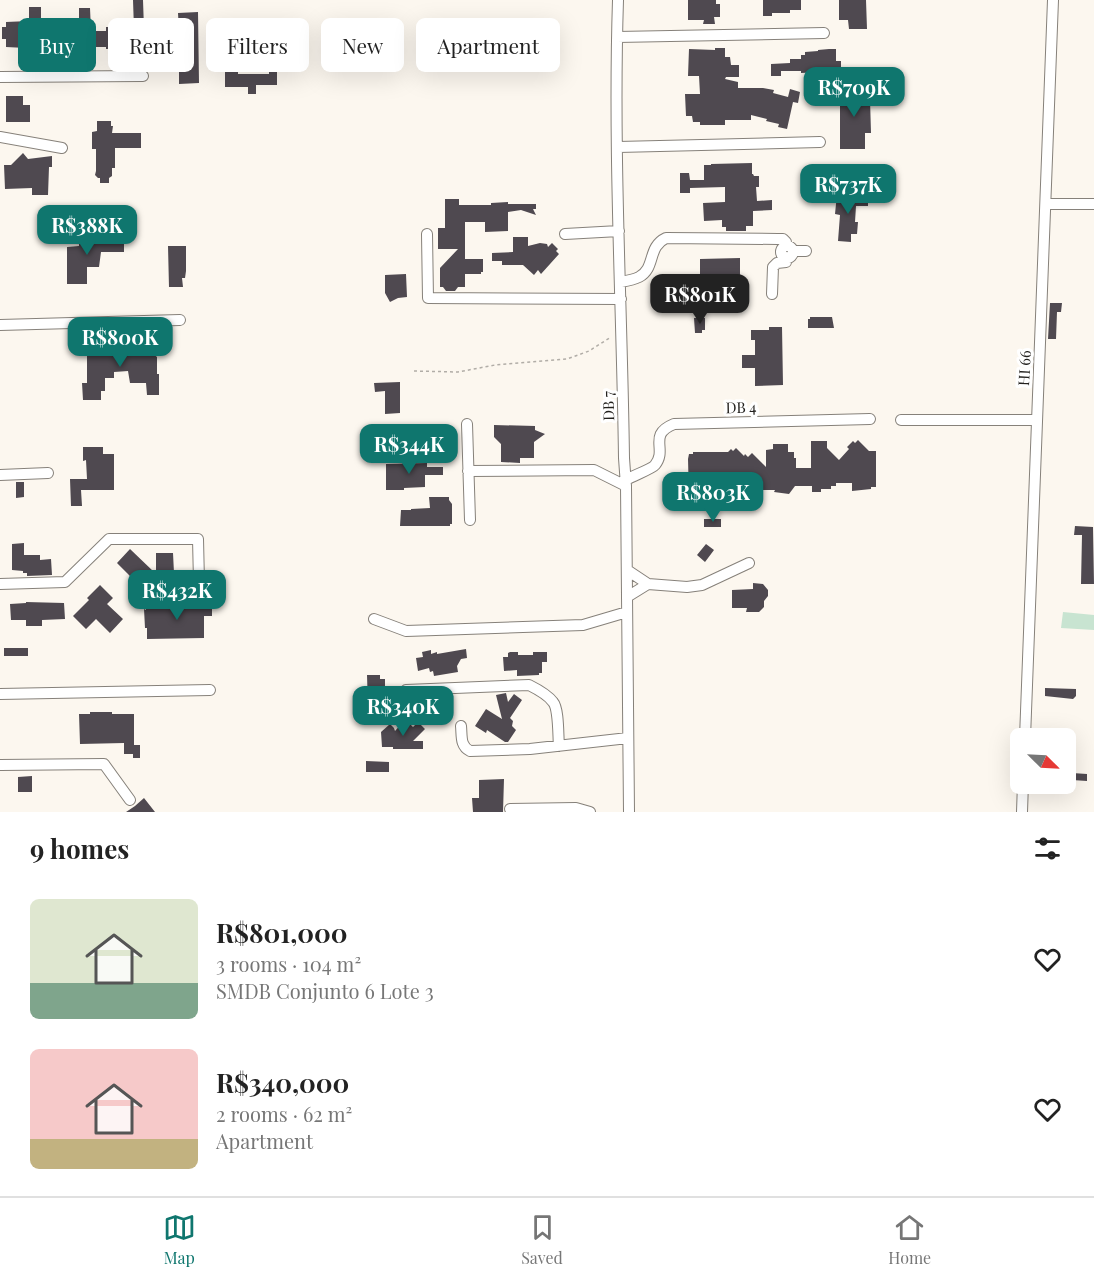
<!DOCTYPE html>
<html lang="en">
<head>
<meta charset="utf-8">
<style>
	body { margin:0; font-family:"Playfair Display",serif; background:#f6f6f6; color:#222; height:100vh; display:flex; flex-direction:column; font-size:22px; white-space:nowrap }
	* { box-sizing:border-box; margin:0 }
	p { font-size:20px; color:#767676 }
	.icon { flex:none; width:33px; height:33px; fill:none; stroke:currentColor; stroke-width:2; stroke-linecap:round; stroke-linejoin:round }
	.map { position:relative; height:812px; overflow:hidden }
	.drawer { display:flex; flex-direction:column; background:#fff; flex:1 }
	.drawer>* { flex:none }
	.banner { position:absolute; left:18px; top:18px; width:600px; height:54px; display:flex; gap:12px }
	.needle { width:39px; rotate:114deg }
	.fabs { position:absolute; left:1010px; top:728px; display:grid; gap:12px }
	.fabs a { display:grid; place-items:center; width:66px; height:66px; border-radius:9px; background:#fff; box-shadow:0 6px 24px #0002; font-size:30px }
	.price { position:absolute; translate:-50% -51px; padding:0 14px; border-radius:12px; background:#0f766e; color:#fff; font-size:20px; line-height:39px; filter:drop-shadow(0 2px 3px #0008) }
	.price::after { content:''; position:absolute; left:50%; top:36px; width:18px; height:14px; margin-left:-9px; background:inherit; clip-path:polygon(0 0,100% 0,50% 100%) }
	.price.selected { background:#222; color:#fff }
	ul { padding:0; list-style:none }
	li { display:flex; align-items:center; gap:18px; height:150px; padding:0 30px }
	li span { display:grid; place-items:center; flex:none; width:168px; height:120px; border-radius:9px; color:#555 }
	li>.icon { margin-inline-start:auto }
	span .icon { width:72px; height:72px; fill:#fffc; stroke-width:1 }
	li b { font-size:26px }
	h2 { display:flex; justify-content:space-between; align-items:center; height:72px; padding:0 30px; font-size:26px }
	.chip { padding:0 21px; border-radius:9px; background:#fff; box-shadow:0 6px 24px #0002; font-size:21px; line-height:54px }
	.chip.selected { background:#0f766e; color:#fff }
	.tab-bar { display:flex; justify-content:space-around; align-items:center; height:84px; border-top:2px solid #e0e0e0; background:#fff; font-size:16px; color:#767676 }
	.tab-bar a { display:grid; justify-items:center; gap:3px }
	.tab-bar .selected { color:#0f766e }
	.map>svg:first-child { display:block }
	.green { fill:#c8e4d1 }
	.building { fill:#4f4950 }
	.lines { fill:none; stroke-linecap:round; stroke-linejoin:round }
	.minor-casing { stroke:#86817a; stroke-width:12 }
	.path { stroke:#b1ada7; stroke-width:1.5; stroke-dasharray:3 3; stroke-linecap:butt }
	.minor { stroke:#fff; stroke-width:10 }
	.labels { text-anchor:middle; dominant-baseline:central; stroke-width:6; stroke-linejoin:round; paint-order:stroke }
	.street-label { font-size:15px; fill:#23211e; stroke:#fff }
</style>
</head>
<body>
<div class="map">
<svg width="1094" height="812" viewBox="0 0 1094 812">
	<rect width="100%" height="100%" fill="#fcf7ef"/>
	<path class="green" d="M1063,612L1094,615V630L1061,628Z"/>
	<path class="building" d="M133,0H143L144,29H146V33L179,32L178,13L198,12L199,83L179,84V52H152V48L106,49V47H91V55L37,56V60H26V48L6,47V39H2V27H6V22L29,21V7H41V36H72V29H79V8H90L91,31H106V27H118V29H134Z
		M688,0H716V4H720V17H714L715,24H703L704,20H688Z
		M763,0H801V10H790V13H772V16H763Z
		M839,0H866L867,29H849L848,20H839Z
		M465,32H484V55H493V69L459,70V55H465Z
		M715,48H725V57H730L731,65H739V77H726L725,79L738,82V88H763L774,90L773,93L788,97L790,89L800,92L798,103L793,102L787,129L778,127L779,124L766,121L767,119L751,115V120H725V125H700V122H693L692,116H686L685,94H700L699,76H688L689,49L715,50Z
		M829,49H836V61H841V75H820V72L801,73V71H781V76H771V64L790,63V59H801V55H805V52L818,51V50Z
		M368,61H385V70H368Z
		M225,68H238V74H269V68H277V85H256V94H248V87H225Z
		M840,87H867V99H870L871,133H865V149H840Z
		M6,96H23V105H30V122H6Z
		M97,121H111V126H113L112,133H141V148H115V168H112V176L109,178V183H100V178H98L95,175L96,171V149H92V132L97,131Z
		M23,153L28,159L52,156V167H49L48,195H32V188L5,189L4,165H11Z
		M752,163V174H753L754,176H759V187H756L757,201L772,200V210L753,211V226H746V231H726V227H722V220L704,221L703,203L725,202V187L690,188V193H680V173H689L690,180H704V165H711V164Z
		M837,194L856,195L855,199H868V206H856L855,222H858L857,234H851V242L838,241L840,215L835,214Z
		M445,199H459V205H491V203L508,202V204H536V209H533L536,215L521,210L508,212V231L485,232V222H465V259H483V272H481V274H465V287H458L455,291H446L443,287H440V268L458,249H438V228H445Z
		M79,232H99V244H124V252H101L99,267H87V284H67V247L79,246Z
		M513,237H528V246L540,243L547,244L548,247L552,243L558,249L556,251L559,254L541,274L538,270L534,275L523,265H502V261H492V253L513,252Z
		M168,246H186V271L185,278H182L183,287H169Z
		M740,258V278L718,279V274L700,275V259Z
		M406,274L407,297L398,298L390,302L385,293V275Z
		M1050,303H1062L1061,312H1057L1056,339H1048Z
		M810,317H832L834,328H808V319H810Z
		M694,318H705V330H702V333H695Z
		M769,327H782L783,385L755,386V368H742V355H755V340H751V330H769Z
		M89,340H103L104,349H112V355H114V356H129V344H139V340H151L152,353L157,357V374H159V395H147L146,383H130L128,371L114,372V378H105V391H101V400H83L82,383H87V355H88Z
		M400,382V413L385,414V391L375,392L374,383Z
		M494,425L535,426V430L545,434L534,442V458H520V463L501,462V444L494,437Z
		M858,440L869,451H876V487H871V489L852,491V483H836V486H831V489H821V492H812V486H795L789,494L774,492L775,490H755V491L747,492V495H735V492H731L730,485H719L713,491L708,492V494H694L689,498L688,459L689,454H693V452H728L731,449L733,451L736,448L744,456L745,454L748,457L752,453L766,467V450L773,449V444H788V452H794V458H796V468H811V441H827V448L839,460L849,449L847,447L853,441L855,443Z
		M83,447H103V454H114V490H81L82,506H71L70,479H87L86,460L83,461Z
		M427,463V467H443V475H425V487L404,488V490H386V464Z
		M16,482H24V497L16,498Z
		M429,497H449V500L452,504V524H450V526H400L401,510H411V509L430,508Z
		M704,519H721V527H704Z
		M1075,526L1093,527L1094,584H1081L1082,535H1074Z
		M24,543V555H40V560L51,559L52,575L27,576V573H23V571L12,570V544Z
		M706,544L714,550L705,562L697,555Z
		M130,549L154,572L142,584L132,574L130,576L117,563Z
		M156,553H173L174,573L156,574Z
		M753,583L763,584L768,590V596L764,601V607L759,612H746L747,608H732V590L753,589Z
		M100,585L113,598L107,604L123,619L110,633L96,619L86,629L73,616L89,600L87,598Z
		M26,602L64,603L65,619L42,620V626H26V620H11L10,604L26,603Z
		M169,604H212V616H204V638L147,639V628H145L144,609L146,610V607H169Z
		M4,648H28V656H4Z
		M466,649L467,658L461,659L457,666L458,672L434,676L433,671L430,672L429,668L418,671L416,658L423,657L422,652L431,650V654L437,652V654Z
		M510,652H518V655H533V652H547V662H542V673H539V675L517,676V670L504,671L503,657H508V653Z
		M367,675H380V679H385V691H399L401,695V703L393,704L394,708H368Z
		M1045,688L1076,689V696L1073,699L1045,696Z
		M506,693L508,702L514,694L522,700L510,718L513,721L512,726L516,730L508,742H505L487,730L486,733L475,726L486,709L502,719L496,695Z
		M90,712H112V714H134V745H140V758H133V754H124V743L80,744L79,714H90Z
		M407,721L413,727L418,722L425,729L413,741H423V749H393V747H382L381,732L390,724L394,728L395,731L402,723L404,725Z
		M366,761L389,762V772H366Z
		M1072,773L1087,774V781L1072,780Z
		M32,776V792H18V777Z
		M504,779L503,812H473L472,798H479V780Z
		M144,798L155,812H126L135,806Z"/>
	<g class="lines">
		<defs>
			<path id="minor" d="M618,0C613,153 622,306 624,458L626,486L629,812
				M617,37L824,33
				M0,77L143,76
				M0,137L62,148
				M618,147L820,142
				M1046,204H1094
				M427,234L428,298L621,299
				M565,234L619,231
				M781 252a6 6 0 1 1 12 0a6 6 0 1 1-12 0Z
				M793,251H806
				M620,282C626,281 633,280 639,277C656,268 647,247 666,238L778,239H783L786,242V246
				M772,294L773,267L777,263L786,262V257
				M0,325L180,320
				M901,420H1036
				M467,424L470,520
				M468,471L594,470L626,486
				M0,475L48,473
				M626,480C632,476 652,469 655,465C668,449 647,435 674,424L870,419
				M627,570L648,584L687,587L702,585L749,563
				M0,584L65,582L109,539H198L199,582
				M627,597L648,584
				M374,619L406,631L583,625L627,612
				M406,690L529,685C537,689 548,695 553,702C559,709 558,736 559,746
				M0,694L210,690
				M461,726C462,736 460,746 470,751L530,749L628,738
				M1025,738L1053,0
				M0,765L104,764L130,800
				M510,809L576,808L590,812
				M1022,812L1023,783"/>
		</defs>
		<use href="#minor" class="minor-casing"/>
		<path class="path" d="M414,371L458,372L495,365L567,359L589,351L611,337"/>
		<use href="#minor" class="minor"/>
	</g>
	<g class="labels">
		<g class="street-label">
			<text transform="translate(1024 368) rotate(-87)">HI 66</text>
			<text transform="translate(608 406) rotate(-91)">DB 7</text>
			<text transform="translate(741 407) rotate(-1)">DB 4</text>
		</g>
	</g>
</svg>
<div class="fabs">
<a><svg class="needle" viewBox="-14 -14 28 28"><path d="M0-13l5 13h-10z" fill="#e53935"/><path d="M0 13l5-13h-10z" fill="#767676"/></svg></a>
</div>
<b class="price" style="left:854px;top:118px">R$709K</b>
<b class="price" style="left:848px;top:215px">R$737K</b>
<b class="price" style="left:87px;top:256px">R$388K</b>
<b class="price selected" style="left:700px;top:325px">R$801K</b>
<b class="price" style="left:120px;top:368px">R$800K</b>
<b class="price" style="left:409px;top:475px">R$344K</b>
<b class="price" style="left:713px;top:523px">R$803K</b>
<b class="price" style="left:177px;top:621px">R$432K</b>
<b class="price" style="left:403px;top:737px">R$340K</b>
<div class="banner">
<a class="chip selected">Buy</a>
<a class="chip">Rent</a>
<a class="chip">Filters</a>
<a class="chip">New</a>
<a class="chip">Apartment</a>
</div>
</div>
<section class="drawer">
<h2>9 homes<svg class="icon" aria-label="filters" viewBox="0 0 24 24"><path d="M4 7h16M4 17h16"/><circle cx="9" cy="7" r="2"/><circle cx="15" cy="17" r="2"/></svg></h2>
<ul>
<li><span style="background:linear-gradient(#dfe7d0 70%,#7fa58c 0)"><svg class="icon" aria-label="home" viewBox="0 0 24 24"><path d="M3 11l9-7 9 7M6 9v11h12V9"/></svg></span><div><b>R$801,000</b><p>3 rooms · 104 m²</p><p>SMDB Conjunto 6 Lote 3</p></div><svg class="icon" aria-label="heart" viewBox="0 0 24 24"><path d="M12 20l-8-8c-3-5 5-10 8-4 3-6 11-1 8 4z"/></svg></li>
<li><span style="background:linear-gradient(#f6c9c9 75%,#c2b280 0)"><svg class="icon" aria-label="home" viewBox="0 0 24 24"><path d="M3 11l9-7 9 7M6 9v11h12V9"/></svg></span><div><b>R$340,000</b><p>2 rooms · 62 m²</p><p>Apartment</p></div><svg class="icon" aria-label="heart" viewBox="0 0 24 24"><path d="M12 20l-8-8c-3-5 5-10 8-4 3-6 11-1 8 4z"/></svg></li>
</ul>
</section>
<nav class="tab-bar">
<a class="selected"><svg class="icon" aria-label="map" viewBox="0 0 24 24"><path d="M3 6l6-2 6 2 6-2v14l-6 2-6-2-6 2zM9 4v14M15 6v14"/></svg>Map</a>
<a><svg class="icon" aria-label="saved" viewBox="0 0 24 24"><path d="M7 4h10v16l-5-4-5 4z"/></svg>Saved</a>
<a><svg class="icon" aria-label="home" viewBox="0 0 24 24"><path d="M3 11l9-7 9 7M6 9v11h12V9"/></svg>Home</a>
</nav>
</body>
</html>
